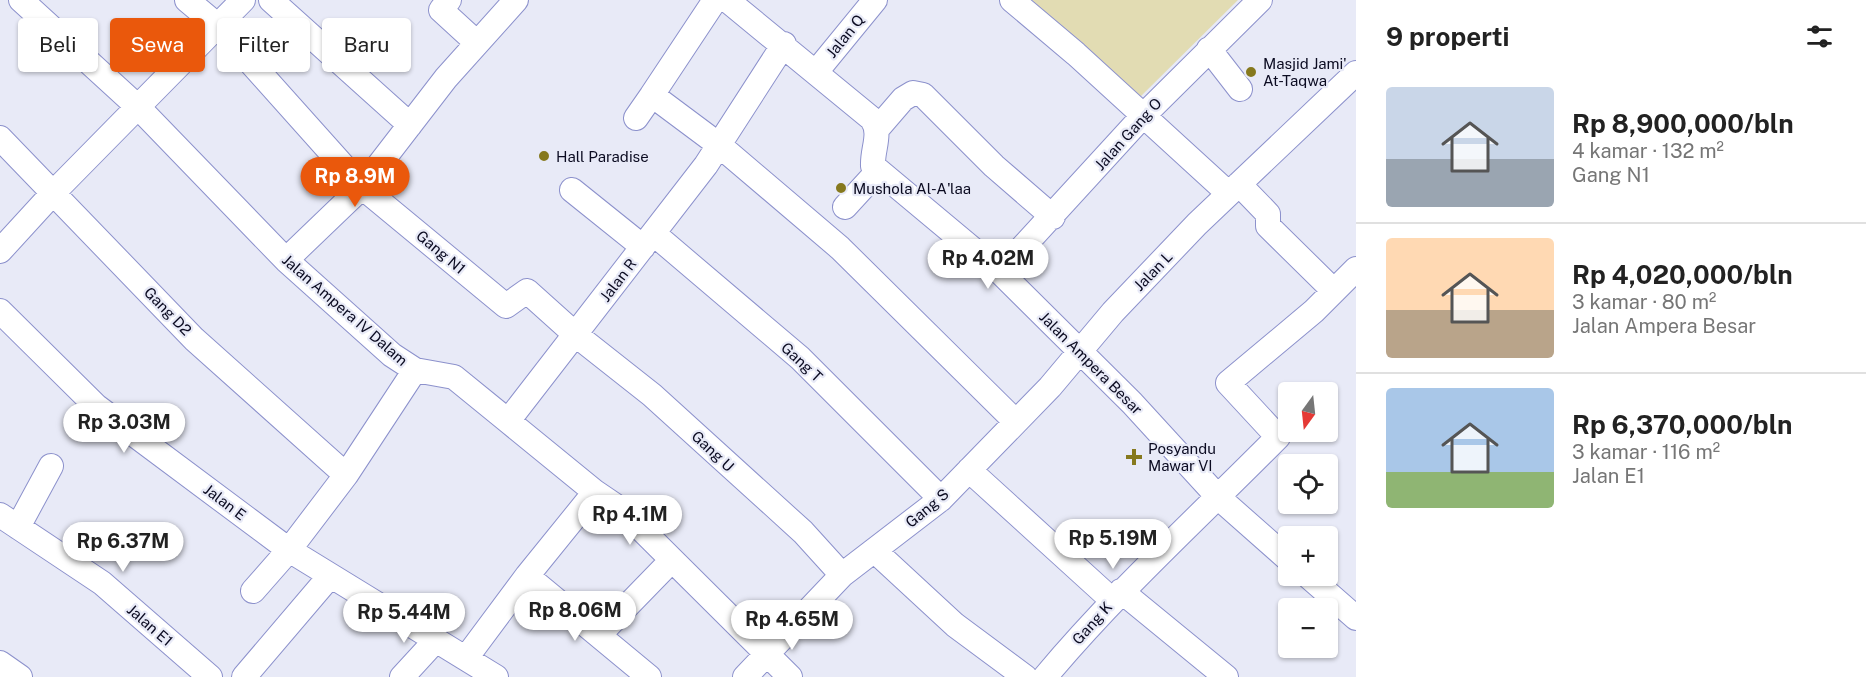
<!DOCTYPE html>
<html lang="id">
<head>
<meta charset="utf-8">
<style>
	body { margin:0; font-family:"Public Sans",sans-serif; background:#f6f6f6; color:#222; height:100vh; display:flex; flex-direction:column; font-size:22px; white-space:nowrap }
	* { box-sizing:border-box; margin:0 }
	p { font-size:20px; color:#767676 }
	.icon { flex:none; width:33px; height:33px; fill:none; stroke:currentColor; stroke-width:2; stroke-linecap:round; stroke-linejoin:round }
	.map { position:relative; flex:1; overflow:hidden }
	.drawer { display:flex; flex-direction:column; background:#fff; width:510px }
	.drawer>* { flex:none }
	.banner { position:absolute; left:18px; top:18px; width:570px; height:54px; display:flex; gap:12px }
	.needle { width:39px; rotate:195deg }
	.controls { position:absolute; left:1278px; top:382px; display:grid; gap:12px }
	.controls a { display:grid; place-items:center; width:60px; height:60px; border-radius:6px; background:#fff; box-shadow:0 2px 4px #0004; font-size:30px }
	.price { position:absolute; translate:-50% -51px; padding:0 14px; border-radius:21px; background:#fff; color:#222; font-size:20px; line-height:39px; filter:drop-shadow(0 2px 3px #0008) }
	.price::after { content:''; position:absolute; left:50%; top:36px; width:18px; height:14px; margin-left:-9px; background:inherit; clip-path:polygon(0 0,100% 0,50% 100%) }
	.price.active { background:#ea580c; color:#fff }
	ul { padding:0; list-style:none }
	li { display:flex; align-items:center; gap:18px; height:150px; padding:0 30px }
	li+li { border-top:2px solid #e0e0e0 }
	li span { display:grid; place-items:center; flex:none; width:168px; height:120px; border-radius:6px; color:#555 }
	li>.icon { margin-inline-start:auto }
	span .icon { width:72px; height:72px; fill:#fffc; stroke-width:1 }
	li b { font-size:26px }
	h2 { display:flex; justify-content:space-between; align-items:center; height:72px; padding:0 30px; font-size:26px }
	.tag { padding:0 21px; border-radius:6px; background:#fff; box-shadow:0 2px 4px #0004; font-size:21px; line-height:54px }
	.tag.active { background:#ea580c; color:#fff }
	main { display:flex; flex:1; min-height:0 }
	.map>svg:first-child { display:block }
	.green { fill:#e2dcb3 }
	.lines { fill:none; stroke-linecap:round; stroke-linejoin:round }
	.minor-casing { stroke:#8c91cc; stroke-width:26 }
	.minor { stroke:#fff; stroke-width:24 }
	.poi-dot { fill:#86791e; stroke:#e8eaf7; stroke-width:2 }
	.labels { text-anchor:middle; dominant-baseline:central; stroke-width:4.5; stroke-linejoin:round; paint-order:stroke }
	.street-label { font-size:15px; fill:#0b0b21; stroke:#e8eaf7 }
	.poi-label { font-size:15px; fill:#0b0b21; stroke:#e8eaf7; text-anchor:start }
</style>
</head>
<body>
<main>
<div class="map">
<svg width="1356" height="677" viewBox="0 0 1356 677">
	<rect width="100%" height="100%" fill="#e8eaf7"/>
	<path class="green" d="M1032,0H1238L1136,101Z"/>
	<g class="lines">
		<defs>
			<path id="minor" d="M21,0L139,108L286,260L392,355L415,370L346,475L289,550L496,677
				M187,0L218,26L362,187L506,306L527,291L576,335L652,395L803,532L842,575
				M271,0L410,125
				M449,0L441,10L477,43
				M727,0L872,119C882,134 872,149 873,166L1000,272L1132,403L1219,498L1288,559
				M1012,0L1076,54L1228,193
				M1209,49L1240,89
				M816,72L875,0
				M652,95L715,0
				M636,118L652,95L719,145L840,248L1015,421
				M878,128L903,99L913,93L923,95L994,166L1053,217
				M0,138L194,339L346,475
				M1239,184L1268,214V226L1334,291
				M572,190L643,247
				M845,207L878,171
				M654,234L800,358L941,499
				M0,251L54,192L243,0
				M286,260L362,187L446,78L516,0
				M1000,272L1142,117L1260,0
				M0,311L96,406L289,550L253,591
				M415,370L454,377L508,421L706,165L784,44
				M508,421L595,492L623,511L790,677
				M969,470L1112,600
				M0,515L102,583L210,677
				M18,527L51,466
				M876,552L955,625L1025,677
				M527,576L649,677
				M1308,576L1356,618
				M1121,591L1226,677
				M600,634L671,561
				M466,658L527,576L595,492
				M0,663L20,677
				M244,677L330,576
				M402,677L436,640
				M745,677L842,575L941,499L1050,387L1113,312L1197,224L1356,73
				M1045,677C1117,591 1200,516 1278,437L1228,383L1314,311L1356,269"/>
		</defs>
		<use href="#minor" class="minor-casing"/>
		<use href="#minor" class="minor"/>
	</g>
	<g class="poi-dot">
		<circle cx="1251" cy="72" r="6"/>
		<circle cx="544" cy="156" r="6"/>
		<circle cx="841" cy="188" r="6"/>
		<path d="M1131 448h6v6h6v6h-6v6h-6v-6h-6v-6h6z"/>
	</g>
	<g class="labels">
		<g class="street-label">
			<text transform="translate(845 36) rotate(-51)">Jalan Q</text>
			<text transform="translate(1128 134) rotate(-48)">Jalan Gang O</text>
			<text transform="translate(441 252) rotate(40)">Gang N1</text>
			<text transform="translate(1153 271) rotate(-46)">Jalan L</text>
			<text transform="translate(618 280) rotate(-53)">Jalan R</text>
			<text transform="translate(345 310) rotate(41)">Jalan Ampera IV Dalam</text>
			<text transform="translate(168 311) rotate(46)">Gang D2</text>
			<text transform="translate(802 362) rotate(43)">Gang T</text>
			<text transform="translate(1091 363) rotate(45)">Jalan Ampera Besar</text>
			<text transform="translate(713 451) rotate(43)">Gang U</text>
			<text transform="translate(225 502) rotate(37)">Jalan E</text>
			<text transform="translate(927 508) rotate(-40)">Gang S</text>
			<text transform="translate(1092 623) rotate(-48)">Gang K</text>
			<text transform="translate(150 625) rotate(41)">Jalan E1</text>
		</g>
		<g class="poi-label">
			<text x="1263" y="63">Masjid Jami'<tspan x="1263" dy="17">At-Taqwa</tspan></text>
			<text x="556" y="156">Hall Paradise</text>
			<text x="853" y="188">Mushola Al-A'laa</text>
			<text x="1148" y="448">Posyandu<tspan x="1148" dy="17">Mawar VI</tspan></text>
		</g>
	</g>
</svg>
<div class="controls">
<a><svg class="needle" viewBox="-14 -14 28 28"><path d="M0-13l5 13h-10z" fill="#e53935"/><path d="M0 13l5-13h-10z" fill="#767676"/></svg></a>
<a><svg class="icon" aria-label="locate" viewBox="0 0 24 24"><circle cx="12" cy="12" r="6"/><path d="M12 2v4M12 18v4M2 12h4M18 12h4"/></svg></a>
<a>+</a>
<a>−</a>
</div>
<b class="price active" style="left:355px;top:208px">Rp 8.9M</b>
<b class="price" style="left:988px;top:290px">Rp 4.02M</b>
<b class="price" style="left:124px;top:454px">Rp 3.03M</b>
<b class="price" style="left:630px;top:546px">Rp 4.1M</b>
<b class="price" style="left:1113px;top:570px">Rp 5.19M</b>
<b class="price" style="left:123px;top:573px">Rp 6.37M</b>
<b class="price" style="left:575px;top:642px">Rp 8.06M</b>
<b class="price" style="left:404px;top:644px">Rp 5.44M</b>
<b class="price" style="left:792px;top:651px">Rp 4.65M</b>
<div class="banner">
<a class="tag">Beli</a>
<a class="tag active">Sewa</a>
<a class="tag">Filter</a>
<a class="tag">Baru</a>
</div>
</div>
<section class="drawer">
<h2>9 properti<svg class="icon" aria-label="filters" viewBox="0 0 24 24"><path d="M4 7h16M4 17h16"/><circle cx="9" cy="7" r="2"/><circle cx="15" cy="17" r="2"/></svg></h2>
<ul>
<li><span style="background:linear-gradient(#c9d6e8 60%,#9aa5b1 0)"><svg class="icon" aria-label="home" viewBox="0 0 24 24"><path d="M3 11l9-7 9 7M6 9v11h12V9"/></svg></span><div><b>Rp 8,900,000/bln</b><p>4 kamar · 132 m²</p><p>Gang N1</p></div></li>
<li><span style="background:linear-gradient(#ffd9b3 60%,#b9a48a 0)"><svg class="icon" aria-label="home" viewBox="0 0 24 24"><path d="M3 11l9-7 9 7M6 9v11h12V9"/></svg></span><div><b>Rp 4,020,000/bln</b><p>3 kamar · 80 m²</p><p>Jalan Ampera Besar</p></div></li>
<li><span style="background:linear-gradient(#a9c7e8 70%,#8fb573 0)"><svg class="icon" aria-label="home" viewBox="0 0 24 24"><path d="M3 11l9-7 9 7M6 9v11h12V9"/></svg></span><div><b>Rp 6,370,000/bln</b><p>3 kamar · 116 m²</p><p>Jalan E1</p></div></li>
</ul>
</section>
</main>
</body>
</html>
